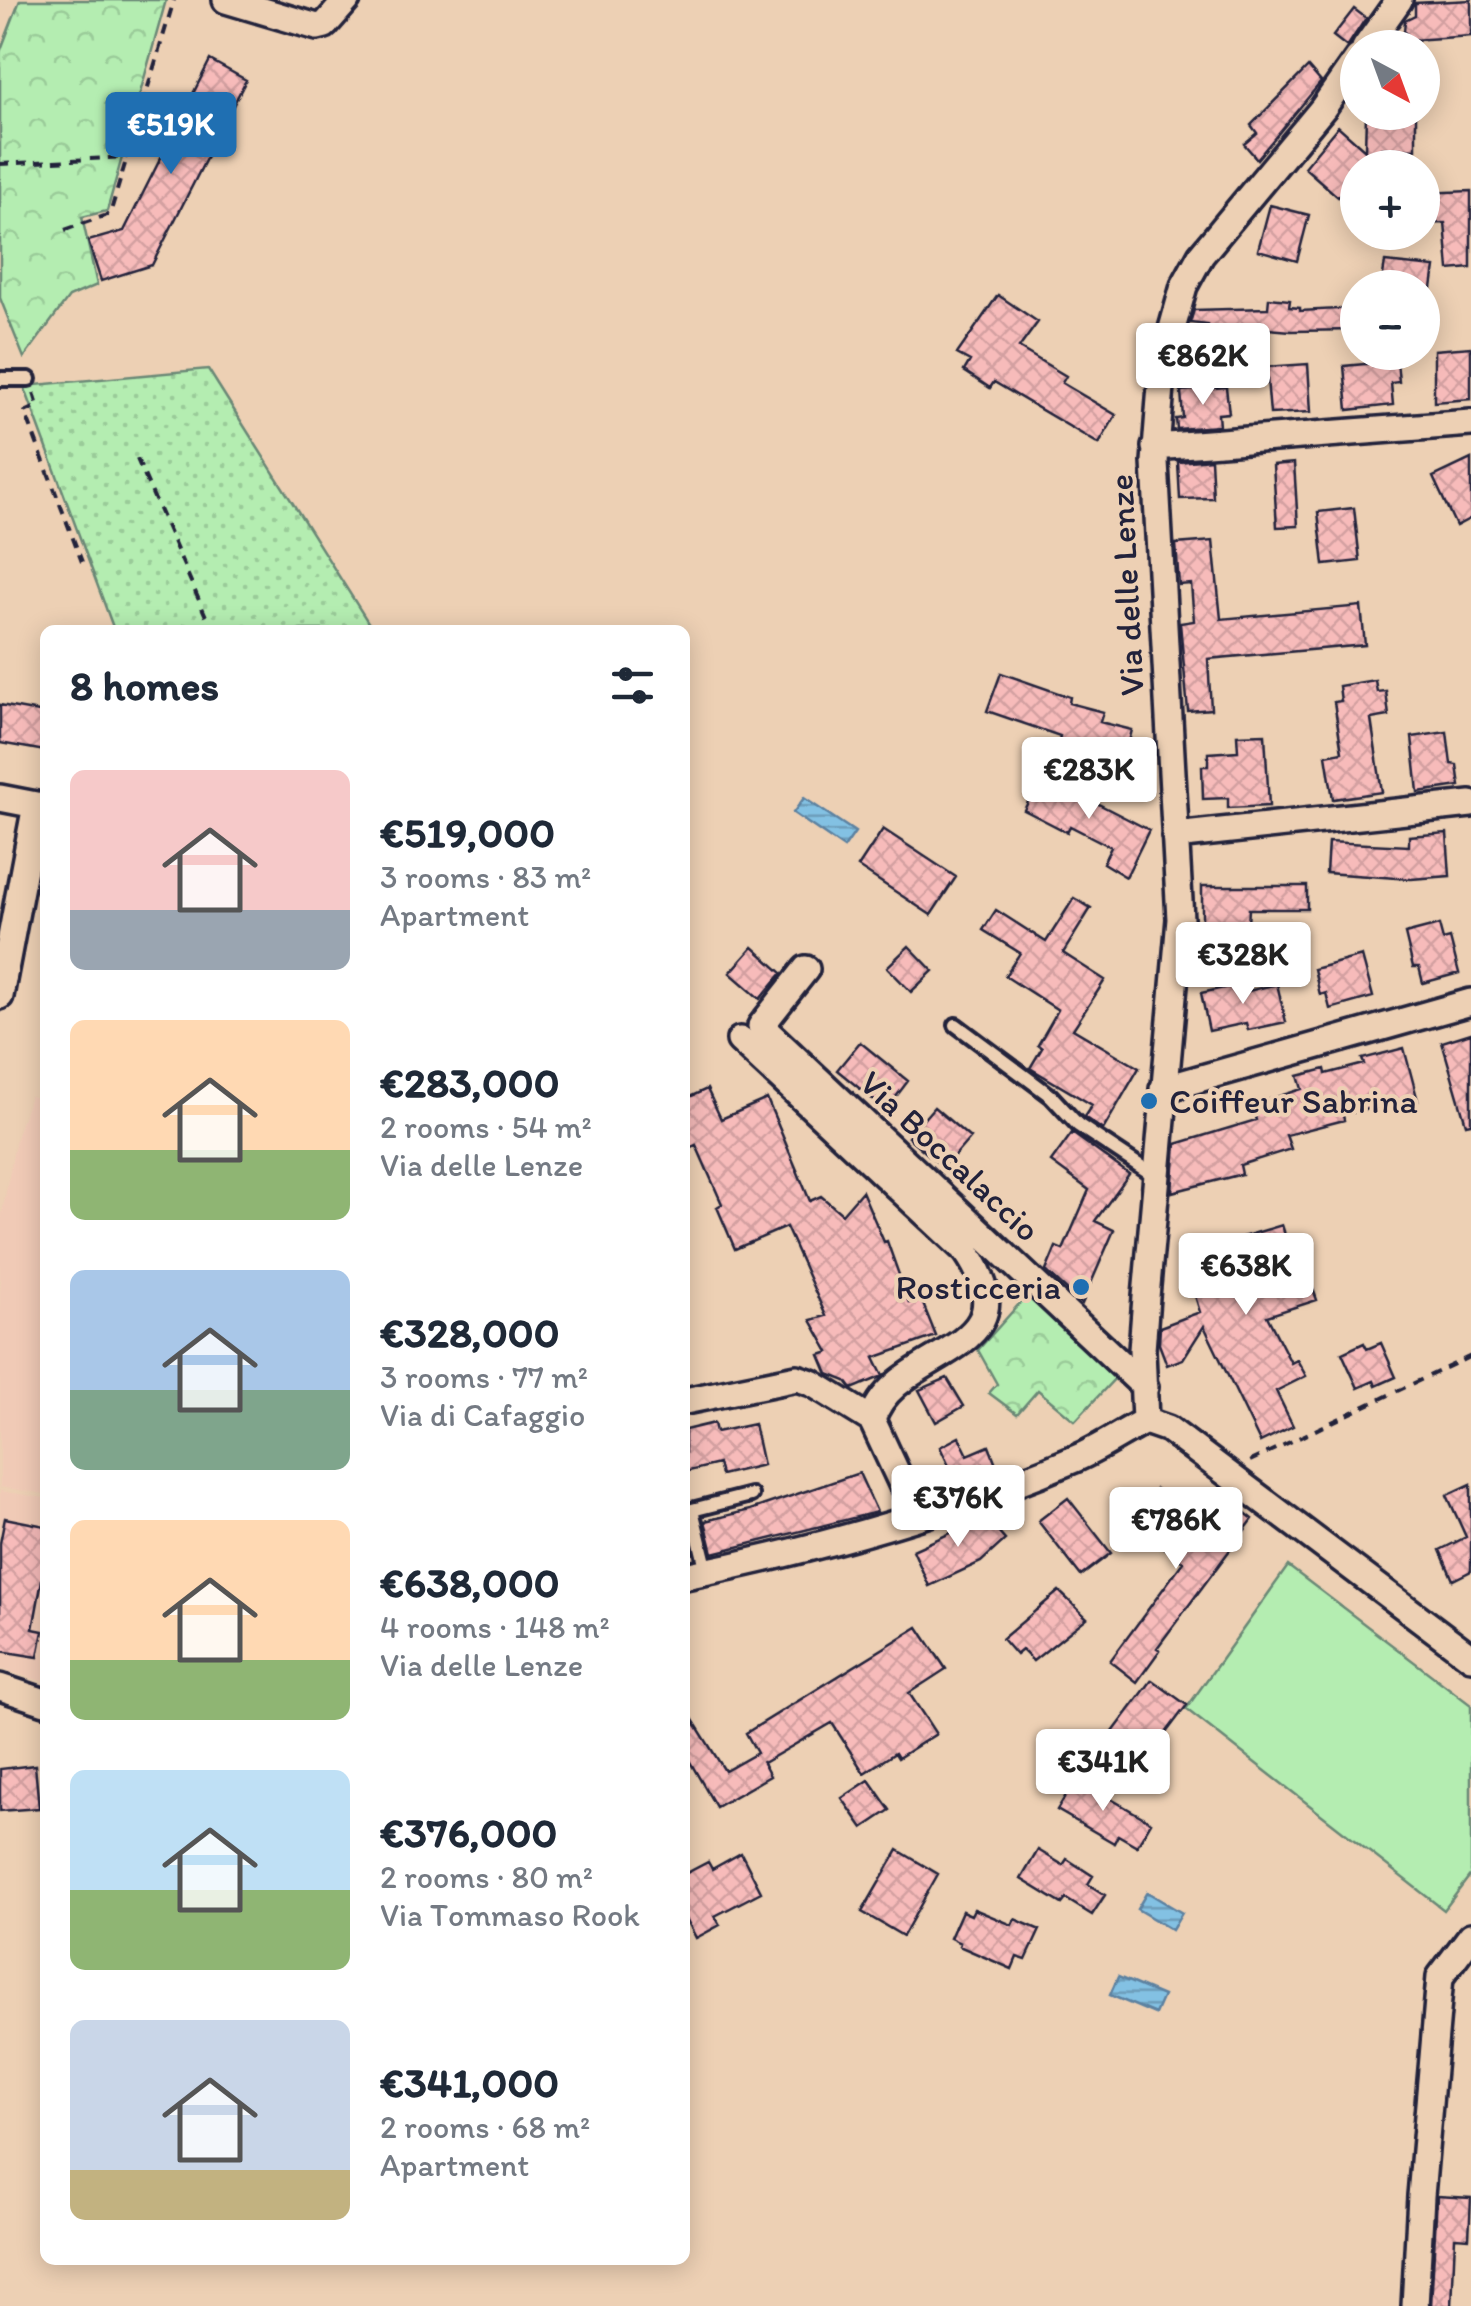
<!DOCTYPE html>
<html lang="en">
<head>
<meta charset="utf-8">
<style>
	body { margin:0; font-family:Itim,sans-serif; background:#f6f6f7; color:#1f2937; height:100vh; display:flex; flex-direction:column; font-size:38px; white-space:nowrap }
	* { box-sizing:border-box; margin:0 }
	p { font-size:32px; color:#747a83 }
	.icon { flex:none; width:55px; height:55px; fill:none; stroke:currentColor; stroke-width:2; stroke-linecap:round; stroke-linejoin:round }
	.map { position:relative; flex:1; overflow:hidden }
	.sheet { position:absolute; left:40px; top:625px; width:650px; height:1640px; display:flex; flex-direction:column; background:#fff; border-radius:15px; box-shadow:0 5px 25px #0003 }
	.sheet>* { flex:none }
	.needle { width:65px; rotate:139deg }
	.controls { position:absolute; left:1340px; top:30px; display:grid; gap:20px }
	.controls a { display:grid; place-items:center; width:100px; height:100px; border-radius:50%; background:#fff; box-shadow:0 5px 25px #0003; font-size:50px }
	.price { position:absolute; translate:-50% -85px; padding:0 22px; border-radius:10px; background:#fff; color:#222; font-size:32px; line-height:65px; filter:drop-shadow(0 2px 5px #0008) }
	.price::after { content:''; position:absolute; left:50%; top:60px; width:30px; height:22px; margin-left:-15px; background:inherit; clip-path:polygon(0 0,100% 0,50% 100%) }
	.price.selected { background:#1f6fb2; color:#fff }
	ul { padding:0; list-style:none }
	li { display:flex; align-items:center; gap:30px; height:250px; padding:0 30px }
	li span { display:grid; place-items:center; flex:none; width:280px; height:200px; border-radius:15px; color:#555 }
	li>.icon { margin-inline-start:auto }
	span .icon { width:120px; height:120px; fill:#fffc; stroke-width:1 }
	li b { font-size:42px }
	h2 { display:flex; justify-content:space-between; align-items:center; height:120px; padding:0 30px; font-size:42px }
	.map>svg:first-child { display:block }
	.built { fill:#f0cab6 }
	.grass { fill:#b4edb1; stroke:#6b8876; stroke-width:2.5 }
	.park { fill:url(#park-crowns); stroke:#6b8876; stroke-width:2.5 }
	.garden { fill:url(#garden-dots); stroke:#6b8876; stroke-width:2.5 }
	.water { fill:url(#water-rules); stroke:#5c81a0; stroke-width:2.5 }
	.building { fill:url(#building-cross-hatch); stroke:#22223b; stroke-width:2.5 }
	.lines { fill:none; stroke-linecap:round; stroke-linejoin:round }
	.lane-casing { stroke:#22223b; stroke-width:20 }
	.street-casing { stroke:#22223b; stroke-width:32 }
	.path { stroke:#22223b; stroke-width:4; stroke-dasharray:10 8; stroke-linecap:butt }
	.lane { stroke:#edd0b4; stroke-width:12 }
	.street { stroke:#edd0b4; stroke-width:25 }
	.poi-dot { fill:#1f6fb2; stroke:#edd0b4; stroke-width:4 }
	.labels { text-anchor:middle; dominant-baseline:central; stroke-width:8; stroke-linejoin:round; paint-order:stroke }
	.street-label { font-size:35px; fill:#22223b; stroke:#edd0b4 }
	.poi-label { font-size:35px; fill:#22223b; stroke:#edd0b4; text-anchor:start }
</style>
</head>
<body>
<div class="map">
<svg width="1471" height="2306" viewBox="0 0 1471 2306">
	<defs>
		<pattern id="park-crowns" width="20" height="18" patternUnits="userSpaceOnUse" patternTransform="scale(2.5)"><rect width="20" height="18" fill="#b4edb1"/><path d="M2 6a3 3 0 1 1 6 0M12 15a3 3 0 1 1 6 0" fill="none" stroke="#9acb99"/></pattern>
		<pattern id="garden-dots" width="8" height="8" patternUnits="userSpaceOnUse" patternTransform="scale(2.5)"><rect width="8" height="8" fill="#b4edb1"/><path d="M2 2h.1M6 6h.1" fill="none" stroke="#9acb99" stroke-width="1.8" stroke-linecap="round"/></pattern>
		<pattern id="water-rules" width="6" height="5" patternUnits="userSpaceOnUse" patternTransform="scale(2.5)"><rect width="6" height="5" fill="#83c1e3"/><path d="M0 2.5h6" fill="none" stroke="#6b9cb9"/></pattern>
		<pattern id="building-cross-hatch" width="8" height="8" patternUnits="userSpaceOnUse" patternTransform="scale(2.5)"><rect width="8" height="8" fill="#f7bbba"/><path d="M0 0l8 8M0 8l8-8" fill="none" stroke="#d3a0a1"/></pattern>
	</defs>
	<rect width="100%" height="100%" fill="#edd0b4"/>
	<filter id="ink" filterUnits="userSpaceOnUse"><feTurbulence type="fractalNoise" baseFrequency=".01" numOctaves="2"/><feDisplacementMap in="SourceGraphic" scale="20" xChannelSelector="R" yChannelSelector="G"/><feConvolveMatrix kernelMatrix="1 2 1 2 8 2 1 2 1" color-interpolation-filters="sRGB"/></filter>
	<g filter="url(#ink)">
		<path class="built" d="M30,1096L45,1099V1494L0,1487V1224L16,1138Z
			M0,1491L45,1498V1682L0,1669Z"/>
		<path class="grass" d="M1288,1566L1471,1705V1874L1444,1910L1186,1709Z"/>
		<path class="park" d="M20,0H166L107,211L82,217L97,285L69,297L24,358L0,298V52Z
			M1028,1294L1116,1377L1075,1421L1038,1390L1017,1414L989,1393L997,1384L978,1350Z"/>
		<path class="garden" d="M208,369L373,630H114L24,386Z"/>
		<path class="water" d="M804,798L855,832L844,848L793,813Z
			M1147,1892L1182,1913L1172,1930L1137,1909Z
			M1118,1977L1163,1996L1155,2014L1110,1995Z"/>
		<path class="building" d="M1471,0V36L1412,40L1404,32L1405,20L1415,15V3Z
			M1354,9L1366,18L1347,47L1333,36Z
			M210,60L246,80L152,265L101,281L88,241L124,231Z
			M1308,67L1321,82L1257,159L1244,144L1257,133L1251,125Z
			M1375,112H1416V149L1381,148L1364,168H1358V175L1338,197L1304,167L1338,126L1365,150L1366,114Z
			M1471,191V268L1449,270L1445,223L1422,224V193Z
			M1270,205L1309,215L1297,261L1258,250Z
			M1385,262L1435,267L1432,288H1381Z
			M998,295L1038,322L1019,348L1066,376L1062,383L1116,415L1099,444L994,382L990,388L964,371L970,361L957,354Z
			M1269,298L1290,300L1289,307L1300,308V311L1358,308V330L1291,331L1243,327V332L1208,333V325L1190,323L1194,310L1268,308Z
			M1471,347V399L1434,402V350Z
			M1397,361L1399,382L1391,383L1393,405L1348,410L1344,366Z
			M1308,364L1311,412L1270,414L1266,367Z
			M1226,387L1229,413L1218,414L1219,426L1177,429L1176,419L1183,418L1181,391Z
			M1211,459L1213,498L1180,499L1178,462Z
			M1471,459V518L1456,526L1433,477Z
			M1294,463L1298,526L1277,527L1273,465Z
			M1354,508L1360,561L1324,565L1318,512Z
			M1213,541L1221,619L1361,606L1365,645L1208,659L1211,709L1188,711L1180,623L1194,621L1191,584L1179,585L1176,544Z
			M1001,673L1070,697L1069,703L1103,712L1100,722L1132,730L1120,776L1054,760L1060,736L987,711Z
			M1375,680L1377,692L1386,691L1389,716L1371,719L1382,792L1333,799L1326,755L1342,752L1334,702L1341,701L1339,686Z
			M0,705L45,713V751L0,743Z
			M1447,732L1451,764L1457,765L1460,786L1418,792L1412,737Z
			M1265,734L1269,806L1228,808V798L1203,799L1202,766H1208V753L1238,751L1237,735Z
			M1042,775L1149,830L1126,877L1103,863L1111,847L1070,826L1067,832L1024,810Z
			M883,829L956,877L931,915L858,867Z
			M1447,833L1450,876L1411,879L1326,873L1328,842L1409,846V836Z
			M1202,886H1307V909H1249L1247,939L1231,938L1229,953L1196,952L1202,917Z
			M1074,898L1091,908L1063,953L1105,980L1073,1029L1139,1068L1103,1130L1084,1117L1092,1105L1030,1068L1042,1048L1038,1045L1058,1010L1005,976L1020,953L983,930L996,910L1046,942Z
			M1439,925L1443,940L1450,938L1459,973L1423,983L1419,967H1413L1405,934Z
			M909,946L933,971L911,992L887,967Z
			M753,947L782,973L760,999L730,973Z
			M1362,956L1373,997L1330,1009L1326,993L1320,995L1314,969Z
			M1242,984L1244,992L1277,984L1286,1022L1248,1030L1246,1023L1209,1031L1201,993Z
			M1471,1033V1123L1466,1124L1442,1042Z
			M860,1042L908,1081L886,1110L837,1070Z
			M1404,1048L1418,1101L1381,1111L1380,1106L1343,1115L1344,1120L1286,1135L1291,1149L1240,1165L1242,1174L1172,1192L1176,1144L1256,1120L1251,1105L1302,1089L1298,1076L1325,1069L1326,1074L1364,1064L1362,1059Z
			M707,1089L721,1119L767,1099L810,1201L821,1196L842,1214L862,1191L884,1242L887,1241L909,1303L921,1299L936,1336L874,1358L883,1376L852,1389L846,1381L828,1374L820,1355L829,1352L811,1320L826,1316L786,1227L735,1249L717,1207L722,1204L696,1145L685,1150V1099Z
			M934,1107L970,1138L944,1168L908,1137Z
			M1072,1133L1129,1174L1095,1221L1114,1230L1082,1304L1046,1271L1056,1247L1063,1250L1089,1190L1051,1162Z
			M1282,1225L1288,1244L1296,1241L1317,1300L1267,1316L1291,1363L1297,1360L1306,1376L1276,1391L1293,1426L1260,1442L1204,1326L1183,1359L1167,1365L1159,1344L1160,1327L1200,1312L1181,1251L1217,1240L1219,1244Z
			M1364,1343L1367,1349L1381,1343L1396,1377L1376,1386L1374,1381L1358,1388L1342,1353Z
			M947,1378L964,1406L936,1422L919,1390Z
			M714,1423L716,1432L754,1424L763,1465L721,1475L718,1464L685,1472V1430Z
			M959,1437L968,1455L989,1446L998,1469L957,1483L940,1447Z
			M859,1473L877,1512L713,1553L705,1521L750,1510Z
			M1471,1484V1571L1453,1580L1440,1550L1466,1537L1447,1495Z
			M1156,1489L1213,1531L1234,1504L1253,1519L1157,1648L1160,1650L1137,1682L1110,1661L1183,1562L1130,1523Z
			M1068,1498L1111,1553L1081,1576L1038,1521Z
			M981,1513L1005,1540L981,1562L929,1586L913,1550L951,1533Z
			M5,1518L45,1526V1581L42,1580L33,1629L43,1631L38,1657L0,1651V1543Z
			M1059,1591L1087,1618L1033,1661L1022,1650L1016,1655L1002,1639Z
			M918,1627L946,1669L909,1693L936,1734L898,1758L895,1753L864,1773L832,1723L763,1763L762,1761L770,1776L716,1807L685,1753V1707L725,1771L757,1753L746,1733Z
			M1152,1680L1187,1705L1144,1762L1110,1736Z
			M35,1765L39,1808L0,1811V1769Z
			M1076,1779L1151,1822L1137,1846L1118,1835L1114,1843L1057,1810Z
			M869,1780L890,1810L863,1828L842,1798Z
			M898,1850L938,1874L903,1936L862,1912Z
			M1038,1850L1063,1865L1067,1859L1093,1876L1088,1884L1105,1895L1092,1915L1066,1899L1062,1904L1021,1879Z
			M741,1853L761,1892L715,1916L720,1925L696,1938L685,1916V1874L708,1862L712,1869Z
			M974,1909L1012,1925L1015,1919L1040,1930L1026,1960L1017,1957L1012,1969L959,1946L960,1943L950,1938L962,1911L971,1915Z
			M1437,2196L1471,2198L1469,2238L1455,2237L1452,2306H1431Z"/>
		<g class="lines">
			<defs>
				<path id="lane" d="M0,379H29
					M956,1025L1051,1096L1078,1125L1155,1176
					M707,1571L692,1510L751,1495"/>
				<path id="street" d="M226,0L317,27L325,25L347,0
					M1365,48L1399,0
					M1358,58L1323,108L1201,255L1184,286L1163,361L1155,462L1180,919L1146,1297L1142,1350L1145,1421L1168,1429L1471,1657
					M1155,447L1471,423
					M0,798L36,805L0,996
					M1175,836L1471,804
					M806,969L761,1026L1145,1387
					M740,1040L966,1251C1038,1356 893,1346 872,1420
					M1163,1089L1471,1002
					M685,1401L797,1378L812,1383L872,1420
					M872,1420L917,1516
					M685,1576C818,1549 952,1512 1077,1458C1100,1448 1122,1433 1145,1421
					M0,1687L45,1702
					M1415,2306L1421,2196L1440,1977L1471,1936"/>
			</defs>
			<use href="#lane" class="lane-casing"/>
			<use href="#street" class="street-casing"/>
			<path class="path" d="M0,164L127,157
				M65,230L110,214L174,0
				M34,393L38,406L25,412L82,562
				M137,459L212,630
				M1250,1461L1471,1356"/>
			<use href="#lane" class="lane"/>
			<use href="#street" class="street"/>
		</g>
	</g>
	<g class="poi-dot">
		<circle cx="1149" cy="1101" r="10"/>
		<circle cx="1081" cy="1287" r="10"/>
	</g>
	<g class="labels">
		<g class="street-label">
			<text transform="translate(1126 585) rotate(-93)">Via delle Lenze</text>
			<text transform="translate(950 1156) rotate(43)">Via Boccalaccio</text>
		</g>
		<g class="poi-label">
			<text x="1169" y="1101">Coiffeur Sabrina</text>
			<text x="1061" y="1287" text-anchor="end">Rosticceria</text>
		</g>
	</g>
</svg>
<div class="controls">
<a><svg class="needle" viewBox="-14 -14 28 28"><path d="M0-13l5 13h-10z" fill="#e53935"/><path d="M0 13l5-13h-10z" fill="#747a83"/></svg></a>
<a>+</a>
<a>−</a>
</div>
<b class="price selected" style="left:171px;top:177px">€519K</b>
<b class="price" style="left:1203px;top:408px">€862K</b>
<b class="price" style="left:1089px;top:822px">€283K</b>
<b class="price" style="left:1243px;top:1007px">€328K</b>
<b class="price" style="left:1246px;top:1318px">€638K</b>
<b class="price" style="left:958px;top:1550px">€376K</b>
<b class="price" style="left:1176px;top:1572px">€786K</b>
<b class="price" style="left:1103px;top:1814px">€341K</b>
<section class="sheet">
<h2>8 homes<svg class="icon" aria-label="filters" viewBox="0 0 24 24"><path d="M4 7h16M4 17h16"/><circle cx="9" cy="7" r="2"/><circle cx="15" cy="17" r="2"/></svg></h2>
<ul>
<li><span style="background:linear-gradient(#f6c9c9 70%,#9aa5b1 0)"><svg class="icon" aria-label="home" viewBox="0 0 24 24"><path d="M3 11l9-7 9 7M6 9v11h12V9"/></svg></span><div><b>€519,000</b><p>3 rooms · 83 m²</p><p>Apartment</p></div></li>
<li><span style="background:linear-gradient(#ffd9b3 65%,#8fb573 0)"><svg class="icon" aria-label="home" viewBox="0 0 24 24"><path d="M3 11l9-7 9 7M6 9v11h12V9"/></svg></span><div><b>€283,000</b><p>2 rooms · 54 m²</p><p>Via delle Lenze</p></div></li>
<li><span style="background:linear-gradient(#a9c7e8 60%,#7fa58c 0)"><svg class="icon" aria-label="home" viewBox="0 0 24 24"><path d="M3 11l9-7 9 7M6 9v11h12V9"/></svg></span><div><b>€328,000</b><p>3 rooms · 77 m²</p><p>Via di Cafaggio</p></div></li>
<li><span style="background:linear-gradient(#ffd9b3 70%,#8fb573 0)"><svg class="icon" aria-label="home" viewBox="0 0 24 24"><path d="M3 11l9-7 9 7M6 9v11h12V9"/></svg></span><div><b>€638,000</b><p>4 rooms · 148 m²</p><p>Via delle Lenze</p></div></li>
<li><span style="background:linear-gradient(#bfe0f5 60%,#8fb573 0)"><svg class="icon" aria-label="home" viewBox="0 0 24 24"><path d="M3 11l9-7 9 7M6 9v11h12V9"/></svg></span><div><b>€376,000</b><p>2 rooms · 80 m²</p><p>Via Tommaso Rook</p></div></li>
<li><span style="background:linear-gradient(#c9d6e8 75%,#c2b280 0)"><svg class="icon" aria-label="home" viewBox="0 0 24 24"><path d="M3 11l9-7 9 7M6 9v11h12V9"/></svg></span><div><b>€341,000</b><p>2 rooms · 68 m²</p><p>Apartment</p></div></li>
</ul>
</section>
</div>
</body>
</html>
